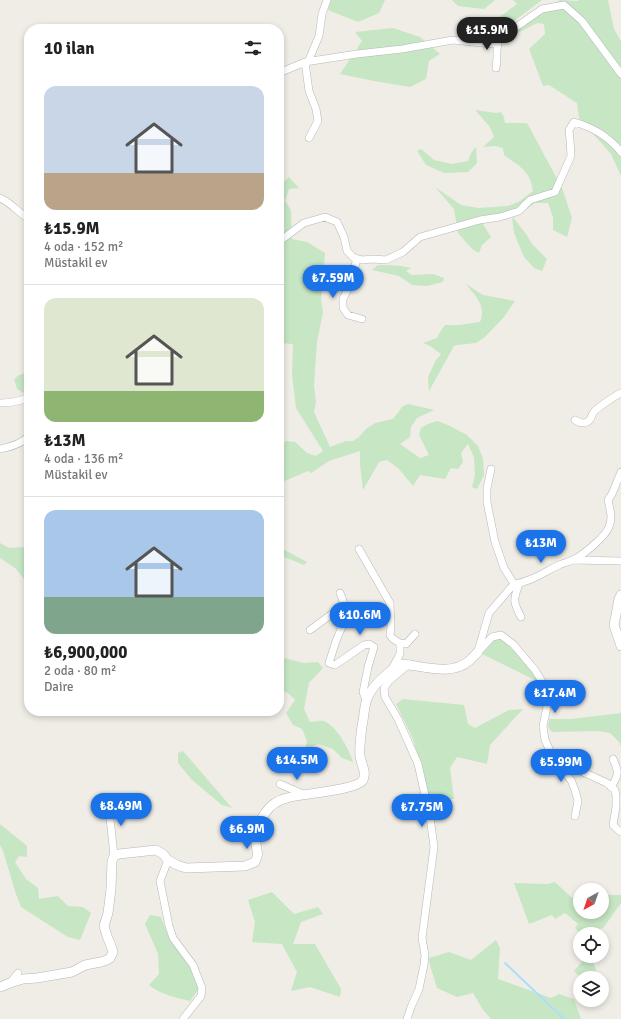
<!DOCTYPE html>
<html lang="tr">
<head>
<meta charset="utf-8">
<style>
	body { margin:0; font-family:Signika,sans-serif; background:#f2f2f2; color:#222; height:100vh; display:flex; flex-direction:column; font-size:15px; white-space:nowrap }
	* { box-sizing:border-box; margin:0 }
	p { font-size:13px; color:#767676 }
	.icon { flex:none; width:22px; height:22px; fill:none; stroke:currentColor; stroke-width:2; stroke-linecap:round; stroke-linejoin:round }
	.map { position:relative; flex:1; overflow:hidden }
	.details { position:absolute; left:24px; top:24px; width:260px; height:692px; display:flex; flex-direction:column; background:#fff; border-radius:16px; box-shadow:0 2px 6px #0003 }
	.details>* { flex:none }
	.needle { width:26px; rotate:220deg }
	.fabs { position:absolute; left:573px; top:883px; display:grid; gap:8px }
	.fabs a { display:grid; place-items:center; width:36px; height:36px; border-radius:50%; background:#fff; box-shadow:0 2px 6px #0003; font-size:20px }
	.price { position:absolute; translate:-50% -34px; padding:0 9px; border-radius:14px; background:#1a73e8; color:#fff; font-size:13px; line-height:26px; filter:drop-shadow(0 1px 2px #0008) }
	.price::after { content:''; position:absolute; left:50%; top:24px; width:12px; height:9px; margin-left:-6px; background:inherit; clip-path:polygon(0 0,100% 0,50% 100%) }
	.price.selected { background:#222; color:#fff }
	ul { padding:0; list-style:none }
	li { display:grid; align-content:center; gap:8px; height:212px; padding:0 20px }
	li+li { border-top:1px solid #e0e0e0 }
	li span { display:grid; place-items:center; height:124px; border-radius:12px; color:#555 }
	li>.icon { margin-inline-start:auto }
	span .icon { width:72px; height:72px; fill:#fffc; stroke-width:1 }
	li b { font-size:17px }
	h2 { display:flex; justify-content:space-between; align-items:center; height:48px; padding:0 20px; font-size:17px }
	.map>svg:first-child { display:block }
	.green { fill:#c6e6c4 }
	.lines { fill:none; stroke-linecap:round; stroke-linejoin:round }
	.stream { stroke:#aadefc; stroke-width:2 }
	.minor-casing { stroke:#b4b7ba; stroke-width:8 }
	.tertiary-casing { stroke:#b4b7ba; stroke-width:10 }
	.minor { stroke:#fff; stroke-width:7 }
	.tertiary { stroke:#fff; stroke-width:9 }
</style>
</head>
<body>
<div class="map">
<svg width="621" height="1019" viewBox="0 0 621 1019">
	<rect width="100%" height="100%" fill="#f0ede6"/>
	<path class="green" d="M331,0H385L379,13L358,22L328,10Z
		M452,0H495L484,9L458,6Z
		M513,0H542L522,15L490,40L470,38L464,32L466,18L473,20L485,28L517,4Z
		M560,0L577,1L579,0H608L614,29L621,41V176L611,154L579,118L577,103L549,85L543,86L529,49L545,34L544,24L537,23L512,36L510,34L541,12Z
		M393,28L420,37L440,54L429,61L426,79L410,87L374,81L340,74L362,41L355,32Z
		M475,110L496,113L501,112L504,117L505,123H527L562,188L572,218L567,237L553,230V217L548,203H535L520,214L478,216L491,237L482,245L479,253L472,249L458,233L454,209L435,187L461,205L478,208L508,206L520,201L533,191C530,170 520,167 504,155L503,148L495,146L483,147L494,137L490,127Z
		M476,147L477,163L468,172L444,173L426,165L417,151L421,149L434,160L452,164L468,161L471,153Z
		M289,177L299,188L289,189L285,201L291,210L292,239L307,242L325,253L321,300L323,312L317,342L314,386L316,402L314,412L330,447L346,441H353L359,437L366,429L375,423L393,419L403,406L408,404L434,410L417,418L411,427L410,437L400,444L420,458L429,455L419,435L421,428L428,424L437,421L448,425L467,435L478,446L483,459L484,475L477,489L472,487L475,475L474,457L468,444L461,453L463,462L458,469L451,468L445,479L420,475L413,486L399,469L387,460L379,462L363,490L360,464V451L329,461L311,473L308,471L280,483H279V446L286,441L295,442L307,453L316,456L323,451L296,408L292,375L293,344L279,343V186Z
		M512,216L526,234L532,244L547,259L542,271L534,268L524,257L514,233Z
		M378,265C390,265 400,265 411,268L406,271L412,275L433,274L444,278L443,282L427,286L412,285L399,276L372,270Z
		M466,284L483,295L515,301L504,317L485,337L476,343L457,345L454,346L429,391L428,377L436,360L441,354L430,346L423,343L437,338L440,332L445,325H458L480,322C487,306 475,296 466,284Z
		M29,372V396L17,389L14,379L19,375Z
		M0,543L9,548L25,547L29,548V582L24,579L15,568L0,558Z
		M279,547L307,562L304,565L279,555Z
		M495,639H501C516,651 529,666 539,682L482,654Z
		M281,657L303,663L318,662L323,668L309,683L304,709L310,722C314,722 320,720 323,721C336,724 350,751 353,762L342,758L333,749L318,744L305,751L307,741L302,729L293,725L286,713L295,700L289,694L279,688V670L284,667Z
		M403,699L464,705L468,724L475,728L509,710L523,709L490,745L487,764L457,757L450,768L454,799L429,801L427,790L413,739L396,704Z
		M621,713V747L619,742L610,733L599,731L552,732L548,727L549,719H571Z
		M183,751L232,808L222,805L192,780L178,763V753Z
		M0,824L27,846V857L19,856L15,862L26,879L38,888L39,899L58,896L68,906L83,907L91,913L80,940L68,937L21,907L16,894L3,851L0,845Z
		M555,882L571,897L580,900V912H602V895H621V903L604,927L591,934H580L575,928L578,924L565,913L555,919L552,915L529,924L514,883L547,884Z
		M272,892L294,914L318,907L323,914L301,922L293,944H315L341,989L340,997L310,987L291,991L297,972L282,944L252,942L255,922L248,900Z
		M150,915L161,917L169,938L193,972L199,989L190,1001C176,998 160,994 149,985L159,974L158,954L145,924Z
		M496,940L500,948L498,979L551,998L559,994L574,999L581,1019H491L483,1010L473,993L457,997L437,988L430,965L429,958L449,952L471,960Z
		M587,956L592,960L598,975L595,978H581L574,971Z"/>
	<g class="lines">
		<path class="stream" d="M505,963L564,1019"/>
		<defs>
			<path id="minor" d="M305,62L309,91L316,109L318,121L309,138
				M308,62L319,36L322,14L327,0
				M496,68C497,62 497,58 497,51C497,47 498,43 499,38
				M279,73L305,62L357,54L402,49L453,40L492,44L542,9L564,5L582,21L621,74
				M0,198C10,202 19,213 29,219
				M279,240H281L304,223L325,217L337,222L344,237L347,251L354,258L362,260L373,259L386,260L403,252L420,237L480,220L500,217L519,211L530,200L555,192L571,156L570,140L569,130L574,122C592,127 609,137 621,152
				M357,259L348,289L343,299V308L348,315L362,319
				M0,403C11,403 19,402 29,397
				M575,420C578,422 583,424 587,422C592,420 591,415 594,412C598,407 615,396 621,393
				M0,449C10,447 22,444 29,436
				M491,469L487,488V502L495,542L504,568L514,584C531,582 544,572 559,565C563,563 569,562 573,560C583,555 605,537 609,527C613,517 610,510 608,500L612,494L621,472
				M359,549L390,603L391,627L390,635L393,639L400,643V654L392,669
				M574,560L621,561
				M519,584C513,600 513,602 521,617
				M340,593L342,598L347,615L336,641L329,663L335,665L364,645L369,644L374,647L368,667L363,692L366,700
				M310,630L344,605
				M400,643L406,644L415,634
				M478,651L489,613L514,584
				M478,652L492,637L501,635L513,644L535,670L546,688L549,697L543,726L545,740L550,751L559,758L583,772L607,783L615,790L616,796V807L613,825L618,830L621,832
				M552,755L560,768L571,780L575,790L578,801L575,816
				M280,784L305,795
				M611,787C619,775 619,772 613,759
				M107,801L111,827L114,856
				M168,860L160,881L169,926L173,938L193,965L202,988L201,996L183,1019
				M10,983L18,973
				M407,1019L411,1007L419,989L424,965L425,955L422,938L434,847L430,817L418,764L398,719L385,697L384,688L389,681L409,664"/>
			<path id="tertiary" d="M621,595L619,599L614,625L621,646
				M0,987L10,983L23,979L37,978L72,972L85,965L101,962L107,960L110,958L113,952L111,946L107,936L104,926L108,913L111,889L112,861L114,856L119,854L156,850L163,854L168,860L177,865L186,868L245,866L255,862C260,852 256,852 256,842C256,832 259,821 265,813C270,806 278,800 287,798C300,794 358,790 363,780C367,772 361,764 360,756C359,747 361,736 362,726C364,718 364,707 367,699C372,685 387,673 400,664C421,665 450,677 469,661C472,658 475,655 478,652"/>
		</defs>
		<use href="#minor" class="minor-casing"/>
		<use href="#tertiary" class="tertiary-casing"/>
		<use href="#minor" class="minor"/>
		<use href="#tertiary" class="tertiary"/>
	</g>
</svg>
<div class="fabs">
<a><svg class="needle" viewBox="-14 -14 28 28"><path d="M0-13l5 13h-10z" fill="#e53935"/><path d="M0 13l5-13h-10z" fill="#767676"/></svg></a>
<a><svg class="icon" aria-label="locate" viewBox="0 0 24 24"><circle cx="12" cy="12" r="6"/><path d="M12 2v4M12 18v4M2 12h4M18 12h4"/></svg></a>
<a><svg class="icon" aria-label="layers" viewBox="0 0 24 24"><path d="M12 4l9 5-9 5-9-5zM3 14l9 5 9-5"/></svg></a>
</div>
<b class="price selected" style="left:487px;top:51px">₺15.9M</b>
<b class="price" style="left:333px;top:299px">₺7.59M</b>
<b class="price" style="left:541px;top:564px">₺13M</b>
<b class="price" style="left:360px;top:636px">₺10.6M</b>
<b class="price" style="left:555px;top:714px">₺17.4M</b>
<b class="price" style="left:297px;top:781px">₺14.5M</b>
<b class="price" style="left:561px;top:783px">₺5.99M</b>
<b class="price" style="left:121px;top:827px">₺8.49M</b>
<b class="price" style="left:422px;top:828px">₺7.75M</b>
<b class="price" style="left:247px;top:850px">₺6.9M</b>
<section class="details">
<h2>10 ilan<svg class="icon" aria-label="filters" viewBox="0 0 24 24"><path d="M4 7h16M4 17h16"/><circle cx="9" cy="7" r="2"/><circle cx="15" cy="17" r="2"/></svg></h2>
<ul>
<li><span style="background:linear-gradient(#c9d6e8 70%,#b9a48a 0)"><svg class="icon" aria-label="home" viewBox="0 0 24 24"><path d="M3 11l9-7 9 7M6 9v11h12V9"/></svg></span><div><b>₺15.9M</b><p>4 oda · 152 m²</p><p>Müstakil ev</p></div></li>
<li><span style="background:linear-gradient(#dfe7d0 75%,#8fb573 0)"><svg class="icon" aria-label="home" viewBox="0 0 24 24"><path d="M3 11l9-7 9 7M6 9v11h12V9"/></svg></span><div><b>₺13M</b><p>4 oda · 136 m²</p><p>Müstakil ev</p></div></li>
<li><span style="background:linear-gradient(#a9c7e8 70%,#7fa58c 0)"><svg class="icon" aria-label="home" viewBox="0 0 24 24"><path d="M3 11l9-7 9 7M6 9v11h12V9"/></svg></span><div><b>₺6,900,000</b><p>2 oda · 80 m²</p><p>Daire</p></div></li>
</ul>
</section>
</div>
</body>
</html>
